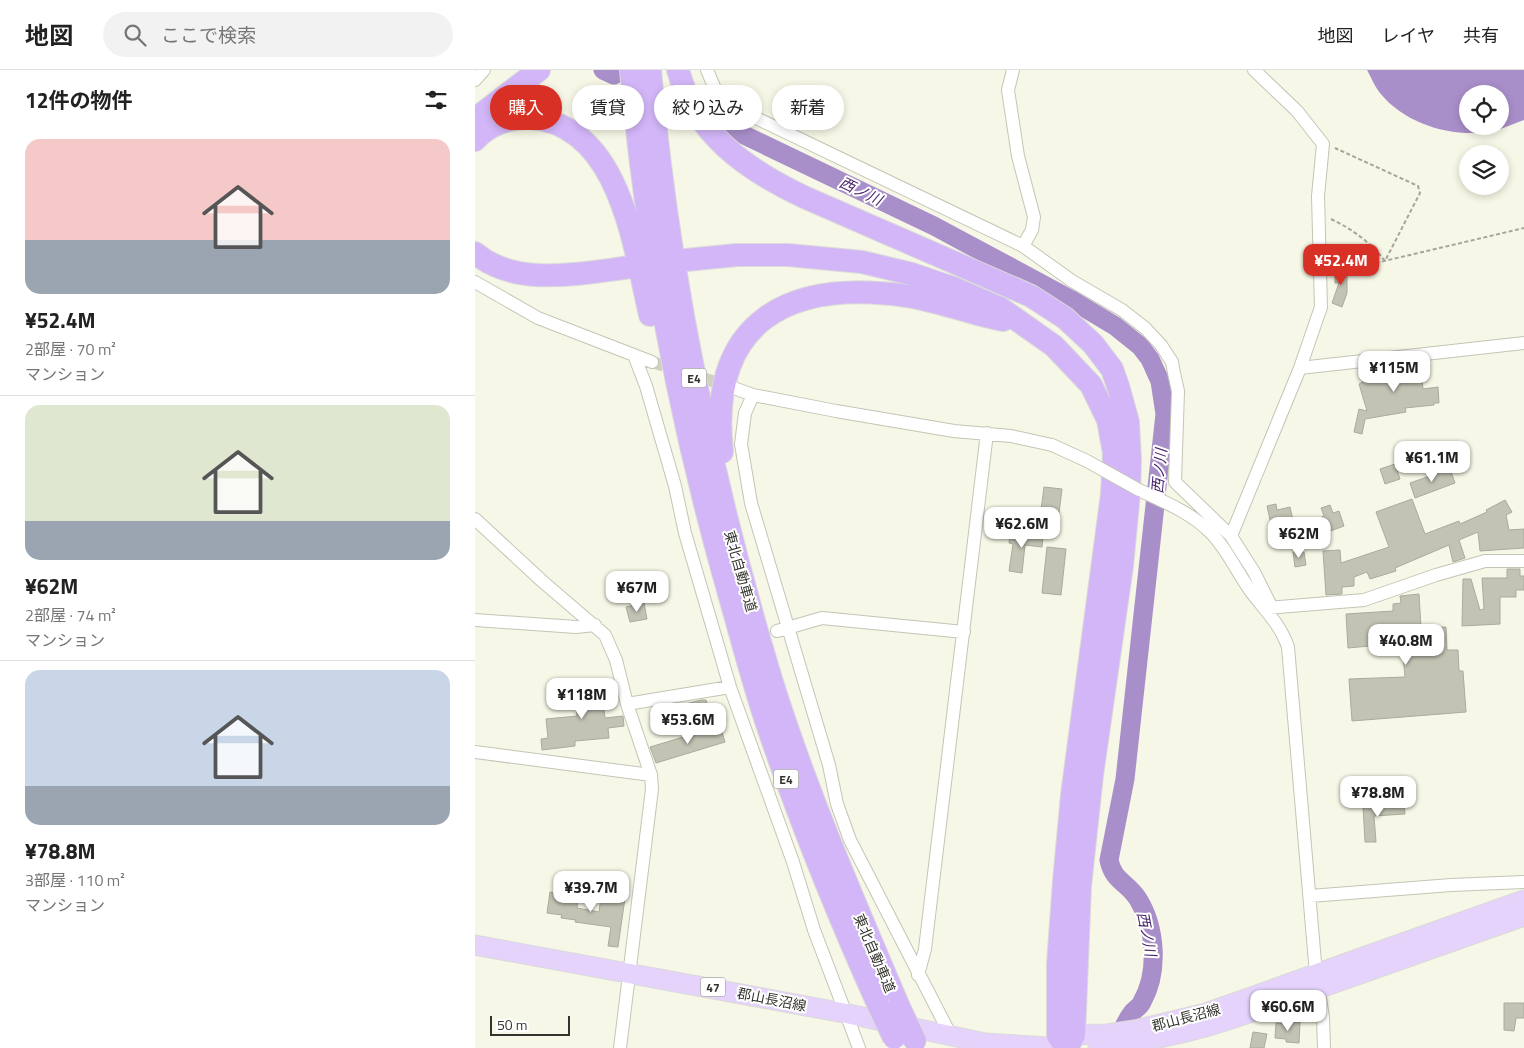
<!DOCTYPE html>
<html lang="ja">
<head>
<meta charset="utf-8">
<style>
	body { margin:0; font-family:"Titillium Web","Noto Sans JP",sans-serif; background:#f2f2f2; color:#222; height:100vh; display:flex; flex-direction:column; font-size:19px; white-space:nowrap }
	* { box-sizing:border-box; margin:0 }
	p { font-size:16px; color:#767676 }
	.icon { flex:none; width:28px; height:28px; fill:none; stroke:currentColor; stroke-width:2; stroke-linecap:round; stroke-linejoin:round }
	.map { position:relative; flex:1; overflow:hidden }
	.details { display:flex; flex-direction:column; background:#fff; width:475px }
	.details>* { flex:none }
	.banner { position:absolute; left:15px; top:15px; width:475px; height:45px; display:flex; gap:10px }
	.fabs { position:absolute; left:984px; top:15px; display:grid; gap:10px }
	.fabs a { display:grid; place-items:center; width:50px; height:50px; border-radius:50%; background:#fff; box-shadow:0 2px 8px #0003; font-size:25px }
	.scale { position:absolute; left:15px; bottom:12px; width:80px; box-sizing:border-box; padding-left:5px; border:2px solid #33332d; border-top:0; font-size:14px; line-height:18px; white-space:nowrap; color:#33332d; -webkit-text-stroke:4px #fff; paint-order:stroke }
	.price { position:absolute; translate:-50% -42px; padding:0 11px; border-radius:10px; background:#fff; color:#222; font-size:16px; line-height:32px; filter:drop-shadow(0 1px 2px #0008) }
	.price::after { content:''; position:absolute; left:50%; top:30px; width:15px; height:11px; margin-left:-8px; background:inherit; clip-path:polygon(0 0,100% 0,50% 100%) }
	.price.current { background:#d93025; color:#fff }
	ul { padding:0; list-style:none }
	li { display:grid; align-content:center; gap:10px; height:265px; padding:0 25px }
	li+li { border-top:1px solid #e0e0e0 }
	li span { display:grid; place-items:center; height:155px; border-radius:15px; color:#555 }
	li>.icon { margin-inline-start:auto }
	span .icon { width:90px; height:90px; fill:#fffc; stroke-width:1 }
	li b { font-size:21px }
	h2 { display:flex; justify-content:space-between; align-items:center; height:60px; padding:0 25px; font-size:21px }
	.pill { padding:0 18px; border-radius:22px; background:#fff; box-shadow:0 2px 8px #0003; font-size:18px; line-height:45px }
	.pill.current { background:#d93025; color:#fff }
	header { display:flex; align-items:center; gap:30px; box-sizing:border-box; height:70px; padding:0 25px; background:#fff; border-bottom:1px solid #e0e0e0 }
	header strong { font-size:24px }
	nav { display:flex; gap:28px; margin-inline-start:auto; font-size:18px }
	.search { width:350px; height:45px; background:#f2f2f2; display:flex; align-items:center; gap:12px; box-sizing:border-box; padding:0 18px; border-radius:28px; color:#767676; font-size:19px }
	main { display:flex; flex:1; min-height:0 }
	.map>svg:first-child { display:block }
	.water { fill:#a98fca; fill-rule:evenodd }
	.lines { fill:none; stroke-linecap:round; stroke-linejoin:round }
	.river { stroke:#a98fca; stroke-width:19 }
	.building { fill:#c2c3b3; stroke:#abab9c }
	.street-tunnel { stroke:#cfd0c1; stroke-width:12; stroke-dasharray:12 6; stroke-linecap:butt }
	.street-casing { stroke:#c4c5b5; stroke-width:14 }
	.primary-casing { stroke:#dadad9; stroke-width:21 }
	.highway-casing { stroke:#dadad9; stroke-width:24 }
	.path { stroke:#a5a599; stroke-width:2; stroke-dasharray:4 2.5; stroke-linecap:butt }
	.street { stroke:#fff; stroke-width:12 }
	.primary { stroke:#e5d3fb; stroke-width:19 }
	.highway { stroke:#d3b6f8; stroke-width:22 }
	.street-bridge-casing { stroke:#c4c5b5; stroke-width:14; stroke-linecap:butt }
	.highway-bridge-casing { stroke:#dadad9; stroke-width:24; stroke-linecap:butt }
	.street-bridge { stroke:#fff; stroke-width:12 }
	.highway-bridge { stroke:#d3b6f8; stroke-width:22 }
	.labels { text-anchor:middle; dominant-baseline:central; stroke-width:4; stroke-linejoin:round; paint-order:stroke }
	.shield { fill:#fff; stroke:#70706c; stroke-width:1 }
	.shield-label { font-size:12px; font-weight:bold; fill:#33332d }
	.street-label { font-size:14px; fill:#33332d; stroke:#fff }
	.water-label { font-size:15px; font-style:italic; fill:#4a266d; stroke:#fff }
</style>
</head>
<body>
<header>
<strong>地図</strong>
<div class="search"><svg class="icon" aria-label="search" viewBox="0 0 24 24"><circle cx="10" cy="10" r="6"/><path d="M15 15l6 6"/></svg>ここで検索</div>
<nav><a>地図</a><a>レイヤ</a><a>共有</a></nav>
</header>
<main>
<section class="details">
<h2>12件の物件<svg class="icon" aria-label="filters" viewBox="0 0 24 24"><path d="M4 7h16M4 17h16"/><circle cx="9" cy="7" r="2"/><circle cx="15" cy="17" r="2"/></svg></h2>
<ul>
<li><span style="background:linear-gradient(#f6c9c9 65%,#9aa5b1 0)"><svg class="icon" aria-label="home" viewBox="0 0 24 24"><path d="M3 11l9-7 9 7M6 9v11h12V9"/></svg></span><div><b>¥52.4M</b><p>2部屋 · 70 m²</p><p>マンション</p></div></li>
<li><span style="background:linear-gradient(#dfe7d0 75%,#9aa5b1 0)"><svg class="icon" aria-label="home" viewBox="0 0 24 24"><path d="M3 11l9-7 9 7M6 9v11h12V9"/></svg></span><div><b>¥62M</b><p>2部屋 · 74 m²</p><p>マンション</p></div></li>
<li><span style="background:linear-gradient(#c9d6e8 75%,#9aa5b1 0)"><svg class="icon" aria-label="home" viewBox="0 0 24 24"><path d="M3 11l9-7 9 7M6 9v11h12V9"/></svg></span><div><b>¥78.8M</b><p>3部屋 · 110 m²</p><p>マンション</p></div></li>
</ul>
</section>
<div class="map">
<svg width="1049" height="978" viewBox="0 0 1049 978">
	<rect width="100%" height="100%" fill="#f6f7e6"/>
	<path class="water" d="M892,0H1049V50C1038,54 1025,60 1013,62C975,67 930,54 905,23C900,17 896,7 892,0ZM992,24H1025V56H992Z"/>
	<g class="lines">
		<path class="river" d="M128,0L139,5
			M246,54L459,156L595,229L640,256L665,276L675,289L685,311L690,344L650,709L634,790C638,811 652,812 663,829C681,858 684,902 667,932C665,937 660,939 657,943C650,952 646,964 640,974"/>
	</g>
	<path class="building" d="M872,195V223L867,237L857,233L864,213H860V198H869V202Z
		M945,293L948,319L963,317L964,333H959V335L930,338L931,342L890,349L887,364L879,362L884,339L892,341L884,314L888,312L887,306L925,297V295Z
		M920,394L925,409L910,414L905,399Z
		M975,399L980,413L940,428L935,413Z
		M569,417L587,419L584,443L566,440Z
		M937,429L950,464L984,451L985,454L1012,442L1011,440L1030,430L1037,442L1031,445L1034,460L1049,459V478L1005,481L1003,462L984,470L990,488L978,492L974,475L920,498L921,501L895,509L892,502L879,507V516L867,517V524L851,525L848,481L865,480L866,493L914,477L901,442Z
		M801,434L802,440L815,437L818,450L828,448L831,463L826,464L827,471L817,475L816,470L800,473L792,436Z
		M855,435L858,443L864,441L869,456L847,464L842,449L849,446L846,438Z
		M535,462L568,466L567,477L550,475L547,503L534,501L538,474L534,473Z
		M572,477L591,479L586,525L567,523Z
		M818,482H829L831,495L820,497Z
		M1032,499H1045V506H1049V520H1041V527H1025V554L987,556L988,509H996L1005,540L1009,539L1007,508H1032Z
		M944,524L946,558L971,557L972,580H983L984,601H988L991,642L877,651L874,609L930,607L927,573L873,578L871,544L918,541V534L926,533L925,526Z
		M169,533L172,549L155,552L151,537Z
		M124,613V616H130L131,632H128L130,648L148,646L149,656L133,658L134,668L100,671V676L67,680L66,669L73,668L71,649L102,646L100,615Z
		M226,630H231L235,643L203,652L199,637Z
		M245,656L250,672L181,693L175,677Z
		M929,735L930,744L899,746L901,772H890L888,736Z
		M75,822L103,827L102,838L124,842L126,827L150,828L143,877L133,876L136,857L100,852L101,850L86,848L87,845L72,843Z
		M1029,933H1049V948H1041L1039,961L1029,960Z
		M815,952H825L824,973L811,972V969L800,968L801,953L815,954Z
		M778,962L792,964L789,978H775Z"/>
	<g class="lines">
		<path class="street-tunnel" d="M177,292L256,317"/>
		<defs>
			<path id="street" d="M232,0L240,19L254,35L548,176L597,211L647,240L670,258L686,275L697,292L699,303L703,321L700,412L756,466L779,502L797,538
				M538,0L533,20L543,86L559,147L557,160L548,176
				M0,10L9,0
				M0,212L63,248L177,292
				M159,285L171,316L200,416L210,463L255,617L318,792L339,860L384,978
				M825,298L1049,273
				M256,317L278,325L361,341L479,361L536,366L577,375
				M278,325L270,343L266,374L276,433L354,695L362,734L375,770L475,964
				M664,420C687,431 715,442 734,461C752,478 762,503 777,523C791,541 806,556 813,577L841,904L848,947L849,978
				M0,449L67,511L130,565L141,590L152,634L176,705L177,719L145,978
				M756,466L825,298L846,237L843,126L848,74L822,41L779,0
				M791,538L889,530L961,505L1010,491H1049
				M0,550L101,557L120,555
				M302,561L347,548L489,562
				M152,634L255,617
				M0,682L176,705
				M835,826L976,815L1049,812
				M443,905L450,879L512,363"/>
			<path id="primary" d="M0,875L369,943L510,973L590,978
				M586,965L632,964L660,960L731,943L1049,830
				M623,976C704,971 770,945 845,918C913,894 981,870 1049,846"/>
			<path id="highway" d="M156,0C172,180 206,357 256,531C268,573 279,616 293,657C325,751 362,843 403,934
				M175,0C193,207 236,410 296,609C331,721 378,829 424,937
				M203,0C220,64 272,100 329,127L556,226L590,248L618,274L637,299L643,316L653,352L655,391L654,423L647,496L617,705L605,816L599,965L592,978
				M0,49L64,0
				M0,70C13,55 35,47 55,48C145,54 159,177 175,245
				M0,183C41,218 107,203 156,197
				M211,190L262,185H313L387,192L437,204L481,219L525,238L579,276L616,315L633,350L639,383L637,424L597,725L589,811L583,894V966L592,978
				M247,382C233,251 313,209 432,226C465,231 496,244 528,250"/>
		</defs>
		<use href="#street" class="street-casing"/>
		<use href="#primary" class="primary-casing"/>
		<use href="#highway" class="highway-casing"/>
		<path class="path" d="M856,149C877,159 895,172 910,191L945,123L943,116L860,78
			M856,187L880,193H901L1049,158"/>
		<use href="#street" class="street"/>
		<use href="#primary" class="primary"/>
		<use href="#highway" class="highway"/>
		<defs>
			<path id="street-bridge" d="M577,375L612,391L664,420"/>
			<path id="highway-bridge" d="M403,934L419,968
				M424,937L440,971"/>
		</defs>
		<use href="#street-bridge" class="street-bridge-casing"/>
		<use href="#highway-bridge" class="highway-bridge-casing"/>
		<use href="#street-bridge" class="street-bridge"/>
		<use href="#highway-bridge" class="highway-bridge"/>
	</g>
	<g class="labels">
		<g class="shield">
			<rect x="206.5" y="298.5" width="25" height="19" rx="4"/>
			<rect x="298.5" y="699.5" width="25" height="19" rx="4"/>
			<rect x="225.5" y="907.5" width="25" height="19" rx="4"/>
		</g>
		<g class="shield-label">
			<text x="219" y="308">E4</text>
			<text x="311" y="709">E4</text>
			<text x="238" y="917">47</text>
		</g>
		<g class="street-label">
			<text transform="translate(266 501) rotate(74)">東北自動車道</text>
			<text transform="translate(400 883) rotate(67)">東北自動車道</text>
			<text transform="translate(297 929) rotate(11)">郡山長沼線</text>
			<text transform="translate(711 947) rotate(-15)">郡山長沼線</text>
		</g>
		<g class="water-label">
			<text transform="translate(386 121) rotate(26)">西ノ川</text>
			<text transform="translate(684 401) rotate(-85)">西ノ川</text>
			<text transform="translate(672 864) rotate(79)">西ノ川</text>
		</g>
	</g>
</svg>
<div class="fabs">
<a><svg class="icon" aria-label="locate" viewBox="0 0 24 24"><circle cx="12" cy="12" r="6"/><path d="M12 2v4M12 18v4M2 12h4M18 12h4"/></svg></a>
<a><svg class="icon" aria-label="layers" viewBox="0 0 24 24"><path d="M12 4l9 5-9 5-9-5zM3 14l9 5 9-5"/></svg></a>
</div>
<div class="scale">50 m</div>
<b class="price current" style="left:866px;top:216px">¥52.4M</b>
<b class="price" style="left:919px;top:323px">¥115M</b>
<b class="price" style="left:957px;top:413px">¥61.1M</b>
<b class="price" style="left:547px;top:479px">¥62.6M</b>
<b class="price" style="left:824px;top:489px">¥62M</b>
<b class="price" style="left:162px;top:543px">¥67M</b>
<b class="price" style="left:931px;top:596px">¥40.8M</b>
<b class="price" style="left:107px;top:650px">¥118M</b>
<b class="price" style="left:213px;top:675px">¥53.6M</b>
<b class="price" style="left:903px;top:748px">¥78.8M</b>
<b class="price" style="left:116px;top:843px">¥39.7M</b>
<b class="price" style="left:813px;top:962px">¥60.6M</b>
<div class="banner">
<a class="pill current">購入</a>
<a class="pill">賃貸</a>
<a class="pill">絞り込み</a>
<a class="pill">新着</a>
</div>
</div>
</main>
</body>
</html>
